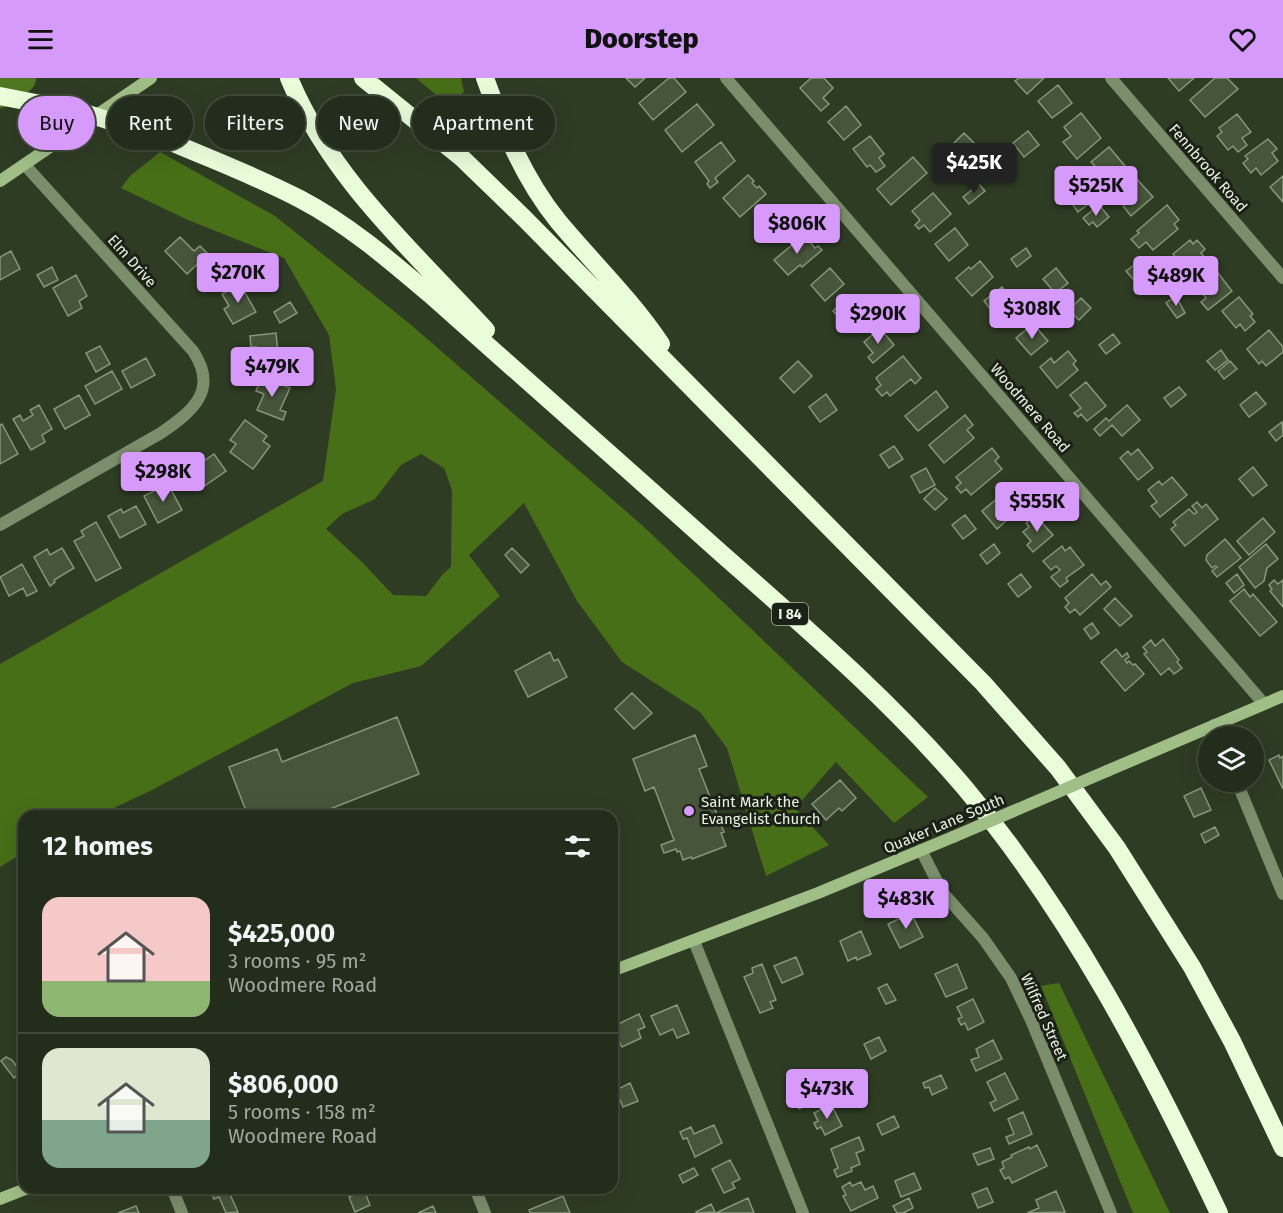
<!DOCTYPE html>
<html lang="en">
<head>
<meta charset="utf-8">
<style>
	body { margin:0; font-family:"Fira Sans",sans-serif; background:#2f3928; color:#f1f3f6; height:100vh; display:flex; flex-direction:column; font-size:22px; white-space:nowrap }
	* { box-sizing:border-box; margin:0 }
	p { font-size:20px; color:#a3a8a3 }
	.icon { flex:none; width:33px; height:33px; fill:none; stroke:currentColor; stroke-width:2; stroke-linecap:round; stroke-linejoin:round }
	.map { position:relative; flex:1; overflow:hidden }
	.sheet { position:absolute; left:18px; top:732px; width:600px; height:384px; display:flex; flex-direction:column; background:#232d1b; border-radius:18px; box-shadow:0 6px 24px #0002,0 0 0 2px #40493a }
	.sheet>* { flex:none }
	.top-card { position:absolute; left:18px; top:18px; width:600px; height:54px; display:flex; gap:12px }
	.controls { position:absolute; left:1198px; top:648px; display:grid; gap:12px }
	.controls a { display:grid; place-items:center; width:66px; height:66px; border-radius:50%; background:#232d1b; box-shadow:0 6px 24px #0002,0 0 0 2px #40493a; font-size:30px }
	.price { position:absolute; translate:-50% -51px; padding:0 14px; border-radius:6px; background:#d69bfa; color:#111; font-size:20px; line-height:39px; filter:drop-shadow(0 2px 3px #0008) }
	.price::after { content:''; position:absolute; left:50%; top:36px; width:18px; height:14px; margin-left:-9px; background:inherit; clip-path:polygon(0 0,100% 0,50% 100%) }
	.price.active { background:#222; color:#fff }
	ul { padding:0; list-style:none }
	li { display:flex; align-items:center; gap:18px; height:150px; padding:0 24px }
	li+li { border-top:2px solid #40493a }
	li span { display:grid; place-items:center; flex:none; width:168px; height:120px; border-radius:18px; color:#555 }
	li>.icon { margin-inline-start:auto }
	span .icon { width:72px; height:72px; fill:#fffc; stroke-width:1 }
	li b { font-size:26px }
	h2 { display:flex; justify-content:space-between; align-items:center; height:72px; padding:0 24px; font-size:26px }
	.tag { padding:0 21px; border-radius:27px; background:#232d1b; box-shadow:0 6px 24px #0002,0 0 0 2px #40493a; font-size:21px; line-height:54px }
	.tag.active { background:#d69bfa; color:#111 }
	header { display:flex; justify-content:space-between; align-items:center; height:78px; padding:0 24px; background:#d69bfa; color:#111; font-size:27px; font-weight:800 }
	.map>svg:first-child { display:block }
	.forest { fill:#476f17; fill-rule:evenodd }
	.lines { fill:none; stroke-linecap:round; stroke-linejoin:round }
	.river { stroke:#4f7721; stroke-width:32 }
	.building { fill:#47553b; stroke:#87977b; stroke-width:1.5 }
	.street { stroke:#7b8e6b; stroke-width:12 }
	.secondary { stroke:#a0bf87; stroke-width:12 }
	.highway { stroke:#e9fddb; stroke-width:18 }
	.secondary-bridge { stroke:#a0bf87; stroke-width:12 }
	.highway-bridge { stroke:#e9fddb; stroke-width:18 }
	.poi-dot { fill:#d69bfa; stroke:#1b2116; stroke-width:2 }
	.labels { text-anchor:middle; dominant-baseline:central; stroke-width:6; stroke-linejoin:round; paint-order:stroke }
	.shield { fill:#1b2116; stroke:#abb3a6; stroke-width:1.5 }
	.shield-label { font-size:14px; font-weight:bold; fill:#e9f2e3 }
	.street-label { font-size:15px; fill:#e9f2e3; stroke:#1b2116 }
	.poi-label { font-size:15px; fill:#e9f2e3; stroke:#1b2116; text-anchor:start }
</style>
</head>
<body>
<header><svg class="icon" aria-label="menu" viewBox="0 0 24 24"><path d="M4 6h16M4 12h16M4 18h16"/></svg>Doorstep<svg class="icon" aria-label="heart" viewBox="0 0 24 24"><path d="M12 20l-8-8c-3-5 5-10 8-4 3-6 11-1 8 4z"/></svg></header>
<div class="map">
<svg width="1283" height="1135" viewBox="0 0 1283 1135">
	<rect width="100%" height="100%" fill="#2f3c24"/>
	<path class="forest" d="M416,0H461L464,14L448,27Z
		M160,74L275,138L410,246L643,448L928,719L894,745L836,684L795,730L829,767L766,798L727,670L700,634L622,584L577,523L524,425L469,477L500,518L421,588L353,605L152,712L97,738H24V774L0,789V586L323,403L336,311L329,257L284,180L188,142L121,110L130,98ZM421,376L444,390L452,412L451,489L443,496L426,518L393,517L362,484L326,451L342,436L375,421L401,387Z
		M1059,905L1170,1135H1133L1041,908Z"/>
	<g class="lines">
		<path class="river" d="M0,14L20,0"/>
	</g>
	<path class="building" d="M626,0H645L635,9Z
		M669,0H674L686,14L653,42L639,25Z
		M811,0H824L833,10L823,20L829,26L821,33L800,10Z
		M1019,0H1044L1027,16L1015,3Z
		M1168,0H1194L1179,13Z
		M1215,0H1227L1238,11L1205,39L1190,22Z
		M1058,7L1072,25L1052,40L1038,23Z
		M697,26L714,47L682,74L665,52Z
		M846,28L861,47L844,62L828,44Z
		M1081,35L1101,60L1077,81L1063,64L1071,58L1064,49Z
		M1237,36L1251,54L1242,60L1247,67L1238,74L1233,68L1228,72L1217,58L1222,54L1219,50Z
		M1028,53L1039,67L1024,79L1013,65Z
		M964,55L978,69L965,81L952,67Z
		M870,58L884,76L879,80L885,88L876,94L870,87L867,89L853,71Z
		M1268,61L1277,71L1272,75L1278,83L1261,97L1256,90L1251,95L1243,85L1248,81L1245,78Z
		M721,64L735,83L715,100L718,104L710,110L707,106L709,103L695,84Z
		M1109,69L1125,88L1107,103L1103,98L1100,100L1094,94L1098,91L1091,84Z
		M913,79L927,95L891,127L877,111Z
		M748,97L754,103L752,105L757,110L759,108L766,116L740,139L723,120Z
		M1283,98V124L1270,109Z
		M1135,99L1153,119L1131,138L1123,128L1128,124L1119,114Z
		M979,106L985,113L969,126L963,119Z
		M1080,110L1091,124L1078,134L1067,119Z
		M933,115L951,136L930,154L924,147L919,151L915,147L920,142L912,133Z
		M773,127L788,142L785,146L790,151L782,159L776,153L774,155L759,141Z
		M1099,127L1109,139L1097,149L1093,144L1089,147L1083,140Z
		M1167,127L1179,142L1174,146L1178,151L1153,172L1146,164L1139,170L1131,161L1139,155L1137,153Z
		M955,150L968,167L949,183L935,166Z
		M804,157L815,170L818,168L822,172L802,189L800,187L788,197L774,182Z
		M180,159L194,173L200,168L208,176L187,196L165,173Z
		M1190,162L1193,166L1197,162L1205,171L1201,175L1205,180L1188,194L1173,176Z
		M1026,170L1031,178L1017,189L1011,181Z
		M11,173L20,191L0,202V179Z
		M980,183L993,199L972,218L956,200L969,189L971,191Z
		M1138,184L1145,192L1133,201L1126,193Z
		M52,189L58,202L44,209L37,197Z
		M830,190L844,206L825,223L811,207Z
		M1056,190L1068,205L1055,215L1043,201Z
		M1151,190L1156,199L1144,207L1138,198Z
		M1218,195L1232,213L1208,232L1201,224L1206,220L1198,210Z
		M76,197L87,218L79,223L82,230L68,238L53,210Z
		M240,206L256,234L233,246L224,231L229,228L222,216Z
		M1002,209L1018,231L1014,234L1018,240L1008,247L1004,241L1000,244L984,223Z
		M1176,218L1185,235L1177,240L1166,225Z
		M848,219L850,222L854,219L868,236L850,252L833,233Z
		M1239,219L1253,236L1250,238L1255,244L1245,253L1240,246L1236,250L1222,233Z
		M1081,220L1091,230L1079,242L1069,232Z
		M290,224L297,235L280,245L274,234Z
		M1033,246L1048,263L1031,277L1016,260Z
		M880,250L894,267L873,285L868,279L873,275L864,264Z
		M1269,252L1283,269V274L1266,288L1262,283L1259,286L1247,271Z
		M276,255L279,285L259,287L257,269H251L250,258Z
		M1113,256L1120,265L1106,276L1099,267Z
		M100,268L110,286L96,294L86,275Z
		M1221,272L1228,282L1215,292L1207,283Z
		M1068,273L1076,283L1073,286L1078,292L1057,310L1040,289L1051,280L1054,285Z
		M903,278L921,300L915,306L911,301L890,318L887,314L882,318L876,311L881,307L876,300Z
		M146,280L155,297L131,310L122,293Z
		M798,283L812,298L794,315L780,300Z
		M1230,283L1237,291L1224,301L1218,293Z
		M112,293L122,311L95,326L85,308Z
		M262,298L290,310L280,332L286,334L283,342L257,332L264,316L256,313Z
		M1086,304L1106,328L1087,343L1081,336L1078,339L1074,335L1081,330L1070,317Z
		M1179,309L1186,317L1171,329L1164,320Z
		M936,313L948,329L918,353L905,338Z
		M1256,314L1266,326L1249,339L1240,327Z
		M826,316L837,332L820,344L809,329Z
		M79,317L90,337L65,351L54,331Z
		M39,327L52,351L42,357L45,364L31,372L13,341L20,337L23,343L33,337L30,332Z
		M1127,327L1140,342L1122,358L1112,347L1100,358L1094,351L1106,340L1109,343Z
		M965,337L973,347L967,352L974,360L944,385L929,367Z
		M245,342L267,358L263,363L270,368L253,391L230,374L236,366L230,362Z
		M1282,344L1283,357L1276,363L1269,354Z
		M2,346L18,376L0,386V347Z
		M894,368L903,381L889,390L880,377Z
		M992,370L999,379L995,383L1002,391L971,417L966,411L961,415L956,409L961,405L956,399Z
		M1138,371L1153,390L1138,402L1120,380L1128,373L1131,377Z
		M214,376L226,393L203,409L191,392Z
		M1253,389L1267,407L1253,418L1239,401Z
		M926,390L935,407L920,415L911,398Z
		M1172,399L1187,417L1160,439L1151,428L1157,424L1148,412L1159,403L1162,407Z
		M168,406L182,432L158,445L144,418Z
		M1015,406L1027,421L1021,426L1023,428L997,451L982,433Z
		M935,410L947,421L935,432L924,421Z
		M1197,424L1202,430L1206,426L1218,441L1185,468L1171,451L1176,447L1173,444L1189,431L1194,436L1197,434L1192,428Z
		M136,428L146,446L120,460L108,438L121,431L123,435Z
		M965,437L976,451L963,461L952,447Z
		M1035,437L1053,457L1033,474L1027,467L1031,463L1023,454L1029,449L1026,445Z
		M1263,440L1275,454L1249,477L1237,463Z
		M96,444L121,490L96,503L74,463L84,458L81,453Z
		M1225,461L1241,480L1217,499L1212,493L1217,489L1215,488L1212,490L1206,482L1207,477Z
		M994,466L1000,475L987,486L980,477Z
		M1266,466L1278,481L1267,490L1264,503L1255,510L1239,489Z
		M1062,468L1065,473L1070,469L1084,487L1066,500L1068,503L1060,509L1051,499L1060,492L1056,488L1051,492L1043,483Z
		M62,470L74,490L54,502L55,504L50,508L34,479L47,471L50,477Z
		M512,470L529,487L521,495L505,477Z
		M22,486L37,513L27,518L23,510L9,518L0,499Z
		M1021,496L1031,509L1018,519L1008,506Z
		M1092,496L1101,507L1106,503L1111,509L1080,537L1075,531L1070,535L1065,529L1069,525L1065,520Z
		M1237,496L1244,507L1234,515L1226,505Z
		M1274,502L1278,506L1283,502V529L1270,513L1272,511L1269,507Z
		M1244,511L1250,519L1253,516L1277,544L1260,558L1230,523Z
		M1115,520L1132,538L1120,548L1104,531Z
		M1092,545L1099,555L1091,561L1084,551Z
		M1163,561L1179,582L1177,584L1182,590L1174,596L1169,590L1161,597L1144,576L1147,574L1143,569L1151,562L1155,568Z
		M1116,571L1122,579L1127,575L1129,579L1125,582L1127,585L1129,583L1133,587L1135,586L1144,596L1125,613L1101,584Z
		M550,574L554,583L558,581L567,599L528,619L515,593Z
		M632,615L652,635L634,651L615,631Z
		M397,639L419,696L312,738H248L229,689L277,671L282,684Z
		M695,657L707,688L699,691L724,754L721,755L726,768L692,781L691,779L683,782L680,773L677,774L676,771L664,775L661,767L674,762L654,709L645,713L633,681Z
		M1279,677L1280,680L1283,678V711L1269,682Z
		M840,702L856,720L842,733L839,730L826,742L812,726Z
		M1201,710L1211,732L1194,739L1184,718Z
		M1215,749L1219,757L1205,765L1201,756Z
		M911,835L923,859L900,870L888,846Z
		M861,853L871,876L857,882L856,879L848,883L840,863Z
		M796,879L803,896L782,905L774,888Z
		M762,886L776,922L770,924L773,930L760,935L744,899L753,895L752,890Z
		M957,886L967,910L946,919L935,896Z
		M887,906L896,922L886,926L878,910Z
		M973,921L984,944L968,952L965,945L961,947L958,941L962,939L957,929Z
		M677,927L689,955L677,960L673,951L660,957L651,938Z
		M639,936L645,949L638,952L641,960L622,969L612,949Z
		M879,959L886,973L871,981L864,966Z
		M993,962L1002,981L976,993L971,982L979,979L976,971Z
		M6,979L12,982L21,994L14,1000L1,983Z
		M830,993L839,1013L799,1031L790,1011Z
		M1005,995L1018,1021L994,1033L990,1025L996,1022L987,1004Z
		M941,997L947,1010L932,1017L929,1009L925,1010L923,1005Z
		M630,1005L638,1023L623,1029L616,1012Z
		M831,1026L842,1048L825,1057L821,1049L817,1051L814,1045L818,1043L814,1035Z
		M1023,1034L1032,1056L1009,1066L1006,1059L1014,1056L1008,1041Z
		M894,1038L899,1049L882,1057L877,1046Z
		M714,1047L722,1065L695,1079L687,1060L683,1061L680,1054L691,1049L694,1056Z
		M859,1059L864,1072L856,1075L860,1086L851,1090L852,1093L837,1099L834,1092L838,1090L831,1071Z
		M1037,1067L1047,1088L1012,1105L1009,1099L1005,1101L1000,1092L1004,1090L1002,1084L1012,1079L1011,1077L1029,1069L1030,1071Z
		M990,1070L994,1081L978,1087L973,1076Z
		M730,1082L740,1101L732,1105L735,1110L724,1115L712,1091Z
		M694,1090L698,1097L683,1105L679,1097Z
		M914,1095L921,1111L901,1119L895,1103Z
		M850,1104L852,1108L861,1104L865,1112L873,1108L878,1120L851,1133L843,1118L846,1117L842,1109Z
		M209,1110H231L232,1113L229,1114L238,1134L226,1135L219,1119L214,1121Z
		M987,1110L993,1124L978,1130L972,1116Z
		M364,1112L370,1127L355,1134L349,1119Z
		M1056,1113L1065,1134L1027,1135L1039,1130L1036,1122Z
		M563,1118L570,1135H530L529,1132Z
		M748,1120L754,1135H716Z
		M909,1120L913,1130L903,1135H897L893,1128Z
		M711,1126L715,1134L697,1135L696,1134Z
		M136,1128L139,1135H118Z
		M433,1128L436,1135H418Z"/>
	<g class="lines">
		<path class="street" d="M726,0L1264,626
			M1111,0L1283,200
			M0,447L161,355C193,333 219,312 193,273L25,87
			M1214,647L1219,658
			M1237,704L1283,816
			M921,772L943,815L983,860L1011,900L1031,942L1111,1135
			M694,863L803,1135
			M172,1110L182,1135
			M475,1110L485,1135"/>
		<path class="secondary" d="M0,103L151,0
			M1107,693L1283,618
			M612,893L818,815L953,759
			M0,1121L28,1110"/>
		<path class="highway" d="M289,0C331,101 413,173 486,252
			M363,0L462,80L524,140L983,605L1058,690L1117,770L1192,889L1232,963L1283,1070
			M485,0C503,50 524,101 558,143C592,184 631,221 661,266
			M157,58C205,79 254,97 300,121C348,146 392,184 433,219C530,305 626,390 722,476C806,550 892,624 965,710C1072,838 1148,985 1219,1135"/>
		<path class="secondary-bridge" d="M953,759L1107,693"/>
		<path class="highway-bridge" d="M0,18L82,34L157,58"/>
	</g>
	<circle class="poi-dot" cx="689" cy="733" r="6"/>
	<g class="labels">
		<rect class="shield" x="772" y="525" width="36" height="22" rx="4.5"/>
		<g class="shield-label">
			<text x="790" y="536">I 84</text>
		</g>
		<g class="street-label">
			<text transform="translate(1208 90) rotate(49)">Fennbrook Road</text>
			<text transform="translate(132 183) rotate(48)">Elm Drive</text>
			<text transform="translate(1030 330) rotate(49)">Woodmere Road</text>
			<text transform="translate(944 746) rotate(-23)">Quaker Lane South</text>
			<text transform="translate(1044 939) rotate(66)">Wilfred Street</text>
		</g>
		<g class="poi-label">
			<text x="701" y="724">Saint Mark the<tspan x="701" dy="17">Evangelist Church</tspan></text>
		</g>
	</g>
</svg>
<div class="controls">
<a><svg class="icon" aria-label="layers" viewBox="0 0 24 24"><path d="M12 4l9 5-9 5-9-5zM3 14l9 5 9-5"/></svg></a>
</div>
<b class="price active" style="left:974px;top:116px">$425K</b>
<b class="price" style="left:1096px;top:139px">$525K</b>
<b class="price" style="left:797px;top:177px">$806K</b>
<b class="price" style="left:238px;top:226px">$270K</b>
<b class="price" style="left:1176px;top:229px">$489K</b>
<b class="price" style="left:1032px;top:262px">$308K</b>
<b class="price" style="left:878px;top:267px">$290K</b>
<b class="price" style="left:272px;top:320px">$479K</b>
<b class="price" style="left:163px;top:425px">$298K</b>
<b class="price" style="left:1037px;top:455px">$555K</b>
<b class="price" style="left:906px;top:852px">$483K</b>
<b class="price" style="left:827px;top:1042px">$473K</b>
<div class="top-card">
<a class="tag active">Buy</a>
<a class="tag">Rent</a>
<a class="tag">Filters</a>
<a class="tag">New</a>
<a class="tag">Apartment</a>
</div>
<section class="sheet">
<h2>12 homes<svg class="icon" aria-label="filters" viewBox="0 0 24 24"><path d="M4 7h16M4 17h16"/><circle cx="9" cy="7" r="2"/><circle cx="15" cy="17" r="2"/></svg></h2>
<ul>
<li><span style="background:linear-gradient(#f6c9c9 70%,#8fb573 0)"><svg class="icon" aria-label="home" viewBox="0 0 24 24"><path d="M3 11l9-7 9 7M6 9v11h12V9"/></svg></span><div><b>$425,000</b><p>3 rooms · 95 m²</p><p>Woodmere Road</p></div></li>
<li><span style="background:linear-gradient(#dfe7d0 60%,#7fa58c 0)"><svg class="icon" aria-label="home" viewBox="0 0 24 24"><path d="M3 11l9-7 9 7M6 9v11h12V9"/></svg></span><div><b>$806,000</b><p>5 rooms · 158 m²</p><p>Woodmere Road</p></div></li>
</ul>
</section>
</div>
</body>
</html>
